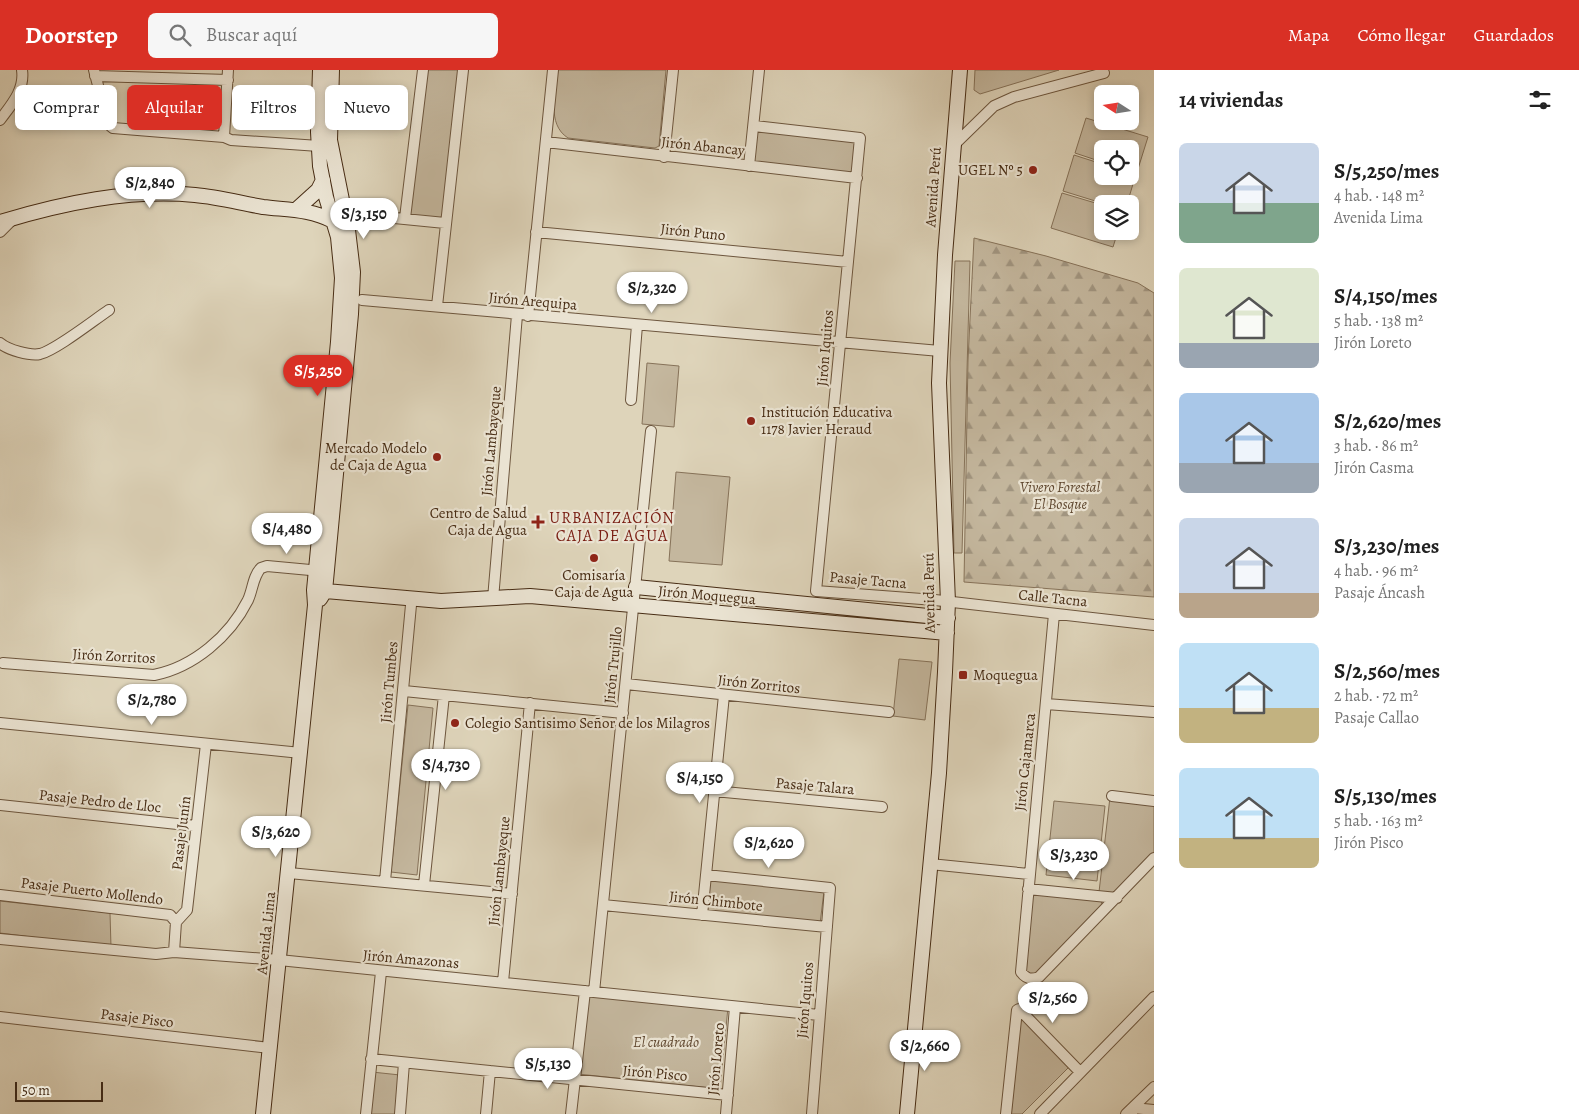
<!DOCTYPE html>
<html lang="es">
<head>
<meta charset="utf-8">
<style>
	body { margin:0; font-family:Alegreya,serif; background:#f6f6f6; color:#222; height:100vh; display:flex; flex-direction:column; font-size:19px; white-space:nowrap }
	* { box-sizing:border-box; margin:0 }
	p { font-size:16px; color:#767676 }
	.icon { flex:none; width:28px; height:28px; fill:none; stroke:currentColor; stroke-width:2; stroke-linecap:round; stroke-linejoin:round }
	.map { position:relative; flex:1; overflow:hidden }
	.details { display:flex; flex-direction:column; background:#fff; width:425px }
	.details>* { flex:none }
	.hud { position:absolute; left:15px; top:15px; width:475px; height:45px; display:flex; gap:10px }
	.needle { width:32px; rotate:282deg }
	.buttons { position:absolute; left:1094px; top:15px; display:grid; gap:10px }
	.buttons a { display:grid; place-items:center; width:45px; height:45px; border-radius:8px; background:#fff; box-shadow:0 2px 8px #0003; font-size:25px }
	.scale { position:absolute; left:15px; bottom:12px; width:88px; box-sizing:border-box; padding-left:5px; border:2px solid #472c14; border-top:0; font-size:14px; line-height:18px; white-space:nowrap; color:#472c14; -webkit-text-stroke:4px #eae3d2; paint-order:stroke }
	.price { position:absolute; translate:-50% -42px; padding:0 11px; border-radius:18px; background:#fff; color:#222; font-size:16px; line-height:32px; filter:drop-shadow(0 1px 2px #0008) }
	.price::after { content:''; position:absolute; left:50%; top:30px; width:15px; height:11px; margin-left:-8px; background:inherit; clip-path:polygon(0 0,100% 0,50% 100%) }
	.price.selected { background:#d93025; color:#fff }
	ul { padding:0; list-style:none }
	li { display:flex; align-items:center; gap:15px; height:125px; padding:0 25px }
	li span { display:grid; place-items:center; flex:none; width:140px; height:100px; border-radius:8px; color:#555 }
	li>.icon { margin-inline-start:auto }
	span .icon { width:60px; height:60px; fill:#fffc; stroke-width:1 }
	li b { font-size:21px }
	h2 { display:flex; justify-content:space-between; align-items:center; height:60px; padding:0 25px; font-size:21px }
	.tag { padding:0 18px; border-radius:8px; background:#fff; box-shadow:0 2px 8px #0003; font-size:18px; line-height:45px }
	.tag.selected { background:#d93025; color:#fff }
	header { display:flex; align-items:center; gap:30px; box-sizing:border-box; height:70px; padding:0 25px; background:#d93025; color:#fff }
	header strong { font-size:24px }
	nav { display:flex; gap:28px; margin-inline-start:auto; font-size:18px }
	.search { width:350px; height:45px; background:#f6f6f6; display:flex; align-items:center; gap:12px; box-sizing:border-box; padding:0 18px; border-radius:8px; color:#767676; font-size:19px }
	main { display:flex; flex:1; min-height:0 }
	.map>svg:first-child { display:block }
	.green { fill:#c4b79e; stroke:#867259 }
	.forest { fill:url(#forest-firs); stroke:#867259 }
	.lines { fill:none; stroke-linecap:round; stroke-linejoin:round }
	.street-casing { stroke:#6d563e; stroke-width:12 }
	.secondary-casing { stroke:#472c14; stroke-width:16 }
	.street { stroke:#eae3d2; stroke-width:10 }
	.secondary { stroke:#eae3d2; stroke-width:14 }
	.poi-dot { fill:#8f2418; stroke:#eae3d2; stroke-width:2 }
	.labels { text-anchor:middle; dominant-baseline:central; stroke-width:4.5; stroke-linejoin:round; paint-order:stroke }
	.street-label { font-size:15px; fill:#472c14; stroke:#eae3d2 }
	.poi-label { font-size:15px; fill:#472c14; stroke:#eae3d2; text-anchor:end }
	.park-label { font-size:15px; font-style:italic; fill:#604830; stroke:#eae3d2 }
	.neighbourhood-label { font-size:16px; letter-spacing:1px; fill:#7a1f14; stroke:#eae3d2 }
</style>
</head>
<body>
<header>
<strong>Doorstep</strong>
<div class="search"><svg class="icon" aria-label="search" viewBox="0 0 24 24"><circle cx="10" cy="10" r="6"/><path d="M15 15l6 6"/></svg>Buscar aquí</div>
<nav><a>Mapa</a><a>Cómo llegar</a><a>Guardados</a></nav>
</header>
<main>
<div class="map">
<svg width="1154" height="1044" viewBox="0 0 1154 1044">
	<defs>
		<pattern id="forest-firs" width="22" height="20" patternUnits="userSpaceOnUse" patternTransform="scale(1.25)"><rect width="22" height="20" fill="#c4b79e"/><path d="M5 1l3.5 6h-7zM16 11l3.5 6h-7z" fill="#a19580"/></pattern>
	</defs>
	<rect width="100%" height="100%" fill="#ded4ba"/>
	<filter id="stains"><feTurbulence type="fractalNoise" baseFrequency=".004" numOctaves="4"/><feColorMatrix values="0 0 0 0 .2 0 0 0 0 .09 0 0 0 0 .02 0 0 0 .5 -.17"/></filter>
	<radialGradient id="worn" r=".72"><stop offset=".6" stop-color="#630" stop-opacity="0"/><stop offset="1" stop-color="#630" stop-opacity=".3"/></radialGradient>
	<path class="green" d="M423,0H460L443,150L407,146Z
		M558,0H666L659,76L655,78L568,68C546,54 556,22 558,0Z
		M975,0H1059L980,24L974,20Z
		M1086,48L1148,67L1137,102L1130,100V79H1102V92L1075,83Z
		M754,57L858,70L854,105L750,95Z
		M1074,85L1102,94V106H1130V102L1136,104L1127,134H1105L1063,121Z
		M1062,123L1102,135V161H1118L1113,177L1051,158Z
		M955,191H970L962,483H954L950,293Z
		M647,293L679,296L674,357L642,354Z
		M676,402L730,407L722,495L669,491Z
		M899,589L932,592L925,650L893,646Z
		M408,635L433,638L417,805L391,802Z
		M1110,727L1154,733V783L1114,823L1099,822Z
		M1054,731L1105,736L1097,811L1046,805Z
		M709,808L824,821L820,854L706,840Z
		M1032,822L1101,831L1102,834L1034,907L1026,904Z
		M0,831L110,843L111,877L0,863Z
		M587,923L728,937L720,1019L578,1004Z
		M1021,949L1069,997L1022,1044H1011Z
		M372,1002L400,1005L395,1044H368Z"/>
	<path class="forest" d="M974,168L1046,186L1138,213L1154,223V527L964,512L968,290Z"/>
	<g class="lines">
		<defs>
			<path id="street" d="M94,0L108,54L113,58L224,67L231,70L319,76
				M95,6L228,10
				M0,50C11,35 25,20 22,0
				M754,56L860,68L816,521L935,530L1154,555
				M224,67L228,0
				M546,72L857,108
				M953,76L994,36L1014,27L1104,3
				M664,87L673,0
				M749,96L759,0
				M374,146L445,153
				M405,148L423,0
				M0,162L13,149
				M536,162L848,192
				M362,230L940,281
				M437,236L463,0
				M528,246L553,0
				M0,273C8,280 30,286 40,284C56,280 94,250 109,240
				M631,330L637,255
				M493,529L517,245
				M1054,544L1021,902C1026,909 1031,910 1039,907L1154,788
				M3,593L154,605C194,597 230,566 248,530C253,519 253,506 261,498L267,496L321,501
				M626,614L889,642
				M404,621L623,643
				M1046,634L1154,642
				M0,653L301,683
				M714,721L882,737
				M1112,726L1154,731
				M0,735L196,756
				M930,794L1029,804
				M289,803L512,824
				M706,805L830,818L812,1044
				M385,811L411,535
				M424,815L444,625
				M1028,819L1117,828
				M0,825L170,845L176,852L174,882
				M603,835L827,857
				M702,845L724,625
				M176,852L187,840L206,674
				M0,869L156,884L174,882L279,890L819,945
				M503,912L530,633
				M594,922L651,361
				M0,947L270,978
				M371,989L728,1025
				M1132,1043L1133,1038L1154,1040
				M366,1044L381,902
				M400,1044L404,993
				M486,1044L490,1001
				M571,1044L585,921
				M726,1044L735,937
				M1006,1044L1017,940L1019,939L1080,1002
				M1040,1044L1154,927
				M1126,1044L1154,1017"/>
			<path id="secondary" d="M297,139L318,120L323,110
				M0,152C63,133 129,119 195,125C218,127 240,133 263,137C288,140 310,139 333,151
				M636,517L948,548
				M314,520L441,531L530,526L947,563
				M320,529L325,521L351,244L353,202L348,160L330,70L332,0
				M263,1044L315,535L314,520L338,272L342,208L338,167L326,127L320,96L318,62L320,0
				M907,1044L939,703L945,602L948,532L939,313L945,185L960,0"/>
		</defs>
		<use href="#street" class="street-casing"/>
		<use href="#secondary" class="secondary-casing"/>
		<use href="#street" class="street"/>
		<use href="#secondary" class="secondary"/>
	</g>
	<g class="poi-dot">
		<circle cx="1033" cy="100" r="5"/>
		<circle cx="751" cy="351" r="5"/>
		<circle cx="437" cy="387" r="5"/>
		<path d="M535.5 444.5h5v5h5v5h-5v5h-5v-5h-5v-5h5z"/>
		<circle cx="594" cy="488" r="5"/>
		<rect x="958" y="600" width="10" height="10" rx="2.5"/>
		<circle cx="455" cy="653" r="5"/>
	</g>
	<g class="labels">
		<g class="street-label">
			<text transform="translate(703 76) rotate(6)">Jirón Abancay</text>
			<text transform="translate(933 117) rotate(-86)">Avenida Perú</text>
			<text transform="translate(693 162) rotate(6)">Jirón Puno</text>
			<text transform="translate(533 231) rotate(5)">Jirón Arequipa</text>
			<text transform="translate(825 278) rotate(-85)">Jirón Iquitos</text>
			<text transform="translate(491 371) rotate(-85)">Jirón Lambayeque</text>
			<text transform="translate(868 510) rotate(5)">Pasaje Tacna</text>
			<text transform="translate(929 523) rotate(-91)">Avenida Perú</text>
			<text transform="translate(707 525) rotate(5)">Jirón Moquegua</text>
			<text transform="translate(1053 528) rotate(6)">Calle Tacna</text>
			<text transform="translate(114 586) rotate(3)">Jirón Zorritos</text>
			<text transform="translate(613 595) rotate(-84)">Jirón Trujillo</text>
			<text transform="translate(389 612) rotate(-85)">Jirón Tumbes</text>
			<text transform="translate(759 614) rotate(6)">Jirón Zorritos</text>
			<text transform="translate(1025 692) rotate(-84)">Jirón Cajamarca</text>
			<text transform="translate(815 716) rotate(5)">Pasaje Talara</text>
			<text transform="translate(100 731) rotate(6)">Pasaje Pedro de Lloc</text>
			<text transform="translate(181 763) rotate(-83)">Pasaje Junín</text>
			<text transform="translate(499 801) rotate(-84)">Jirón Lambayeque</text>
			<text transform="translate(92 821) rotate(7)">Pasaje Puerto Mollendo</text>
			<text transform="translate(716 831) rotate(6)">Jirón Chimbote</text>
			<text transform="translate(266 863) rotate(-84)">Avenida Lima</text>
			<text transform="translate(411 889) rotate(5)">Jirón Amazonas</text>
			<text transform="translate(805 930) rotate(-85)">Jirón Iquitos</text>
			<text transform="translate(137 948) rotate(7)">Pasaje Pisco</text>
			<text transform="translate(716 989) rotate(-85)">Jirón Loreto</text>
			<text transform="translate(655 1003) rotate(5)">Jirón Pisco</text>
		</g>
		<g class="poi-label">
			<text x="1023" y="100">UGEL Nº 5</text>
			<text x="761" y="342" text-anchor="start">Institución Educativa<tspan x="761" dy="17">1178 Javier Heraud</tspan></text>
			<text x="427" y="378">Mercado Modelo<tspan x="427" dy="17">de Caja de Agua</tspan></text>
			<text x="527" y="443">Centro de Salud<tspan x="527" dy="17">Caja de Agua</tspan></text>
			<text x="594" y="505" text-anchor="middle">Comisaría<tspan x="594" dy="17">Caja de Agua</tspan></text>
			<text x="973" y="605" text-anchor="start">Moquegua</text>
			<text x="465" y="653" text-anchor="start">Colegio Santisimo Señor de los Milagros</text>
		</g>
		<g class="park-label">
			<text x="1060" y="417">Vivero Forestal<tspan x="1060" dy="17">El Bosque</tspan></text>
			<text x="666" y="972">El cuadrado</text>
		</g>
		<g class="neighbourhood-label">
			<text x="612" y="448">URBANIZACIÓN<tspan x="612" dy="18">CAJA DE AGUA</tspan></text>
		</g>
	</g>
	<rect width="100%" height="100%" filter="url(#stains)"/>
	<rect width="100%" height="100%" fill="url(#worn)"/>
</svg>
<div class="buttons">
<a><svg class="needle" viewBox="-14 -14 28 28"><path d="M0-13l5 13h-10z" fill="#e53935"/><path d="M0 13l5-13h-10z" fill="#767676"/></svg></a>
<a><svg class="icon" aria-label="locate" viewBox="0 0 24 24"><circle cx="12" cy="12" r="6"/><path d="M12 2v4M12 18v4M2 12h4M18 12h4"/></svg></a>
<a><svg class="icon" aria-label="layers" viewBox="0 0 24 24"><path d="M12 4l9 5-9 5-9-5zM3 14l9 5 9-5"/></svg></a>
</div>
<div class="scale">50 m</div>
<b class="price" style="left:150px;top:139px">S/2,840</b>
<b class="price" style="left:364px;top:170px">S/3,150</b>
<b class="price" style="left:652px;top:244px">S/2,320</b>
<b class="price selected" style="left:318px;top:327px">S/5,250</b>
<b class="price" style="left:287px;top:485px">S/4,480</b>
<b class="price" style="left:152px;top:656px">S/2,780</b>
<b class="price" style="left:446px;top:721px">S/4,730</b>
<b class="price" style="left:700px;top:734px">S/4,150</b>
<b class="price" style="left:276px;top:788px">S/3,620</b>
<b class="price" style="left:769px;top:799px">S/2,620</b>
<b class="price" style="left:1074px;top:811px">S/3,230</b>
<b class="price" style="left:1053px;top:954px">S/2,560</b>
<b class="price" style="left:925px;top:1002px">S/2,660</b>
<b class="price" style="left:548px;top:1020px">S/5,130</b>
<div class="hud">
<a class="tag">Comprar</a>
<a class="tag selected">Alquilar</a>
<a class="tag">Filtros</a>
<a class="tag">Nuevo</a>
</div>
</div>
<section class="details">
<h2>14 viviendas<svg class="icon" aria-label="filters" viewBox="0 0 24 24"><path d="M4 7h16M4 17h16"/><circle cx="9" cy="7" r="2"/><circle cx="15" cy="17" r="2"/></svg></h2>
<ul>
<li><span style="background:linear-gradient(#c9d6e8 60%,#7fa58c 0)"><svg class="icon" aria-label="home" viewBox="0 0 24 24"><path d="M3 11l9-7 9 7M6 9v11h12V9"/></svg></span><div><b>S/5,250/mes</b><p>4 hab. · 148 m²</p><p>Avenida Lima</p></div></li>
<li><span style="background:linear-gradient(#dfe7d0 75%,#9aa5b1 0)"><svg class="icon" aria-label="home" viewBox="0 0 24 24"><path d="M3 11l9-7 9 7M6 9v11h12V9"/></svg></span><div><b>S/4,150/mes</b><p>5 hab. · 138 m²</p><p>Jirón Loreto</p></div></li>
<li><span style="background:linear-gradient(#a9c7e8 70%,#9aa5b1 0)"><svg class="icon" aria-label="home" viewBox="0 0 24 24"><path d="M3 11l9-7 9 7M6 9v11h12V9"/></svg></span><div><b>S/2,620/mes</b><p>3 hab. · 86 m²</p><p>Jirón Casma</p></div></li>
<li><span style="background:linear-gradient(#c9d6e8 75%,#b9a48a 0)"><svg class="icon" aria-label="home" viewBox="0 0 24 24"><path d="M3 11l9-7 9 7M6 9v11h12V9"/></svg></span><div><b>S/3,230/mes</b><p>4 hab. · 96 m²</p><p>Pasaje Áncash</p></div></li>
<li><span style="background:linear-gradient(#bfe0f5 65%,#c2b280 0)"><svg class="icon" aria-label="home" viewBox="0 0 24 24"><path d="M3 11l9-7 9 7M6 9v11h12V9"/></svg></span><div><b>S/2,560/mes</b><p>2 hab. · 72 m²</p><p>Pasaje Callao</p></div></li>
<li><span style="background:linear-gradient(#bfe0f5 70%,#c2b280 0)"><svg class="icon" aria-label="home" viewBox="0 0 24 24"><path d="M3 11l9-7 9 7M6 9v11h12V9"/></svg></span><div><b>S/5,130/mes</b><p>5 hab. · 163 m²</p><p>Jirón Pisco</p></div></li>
</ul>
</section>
</main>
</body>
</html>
